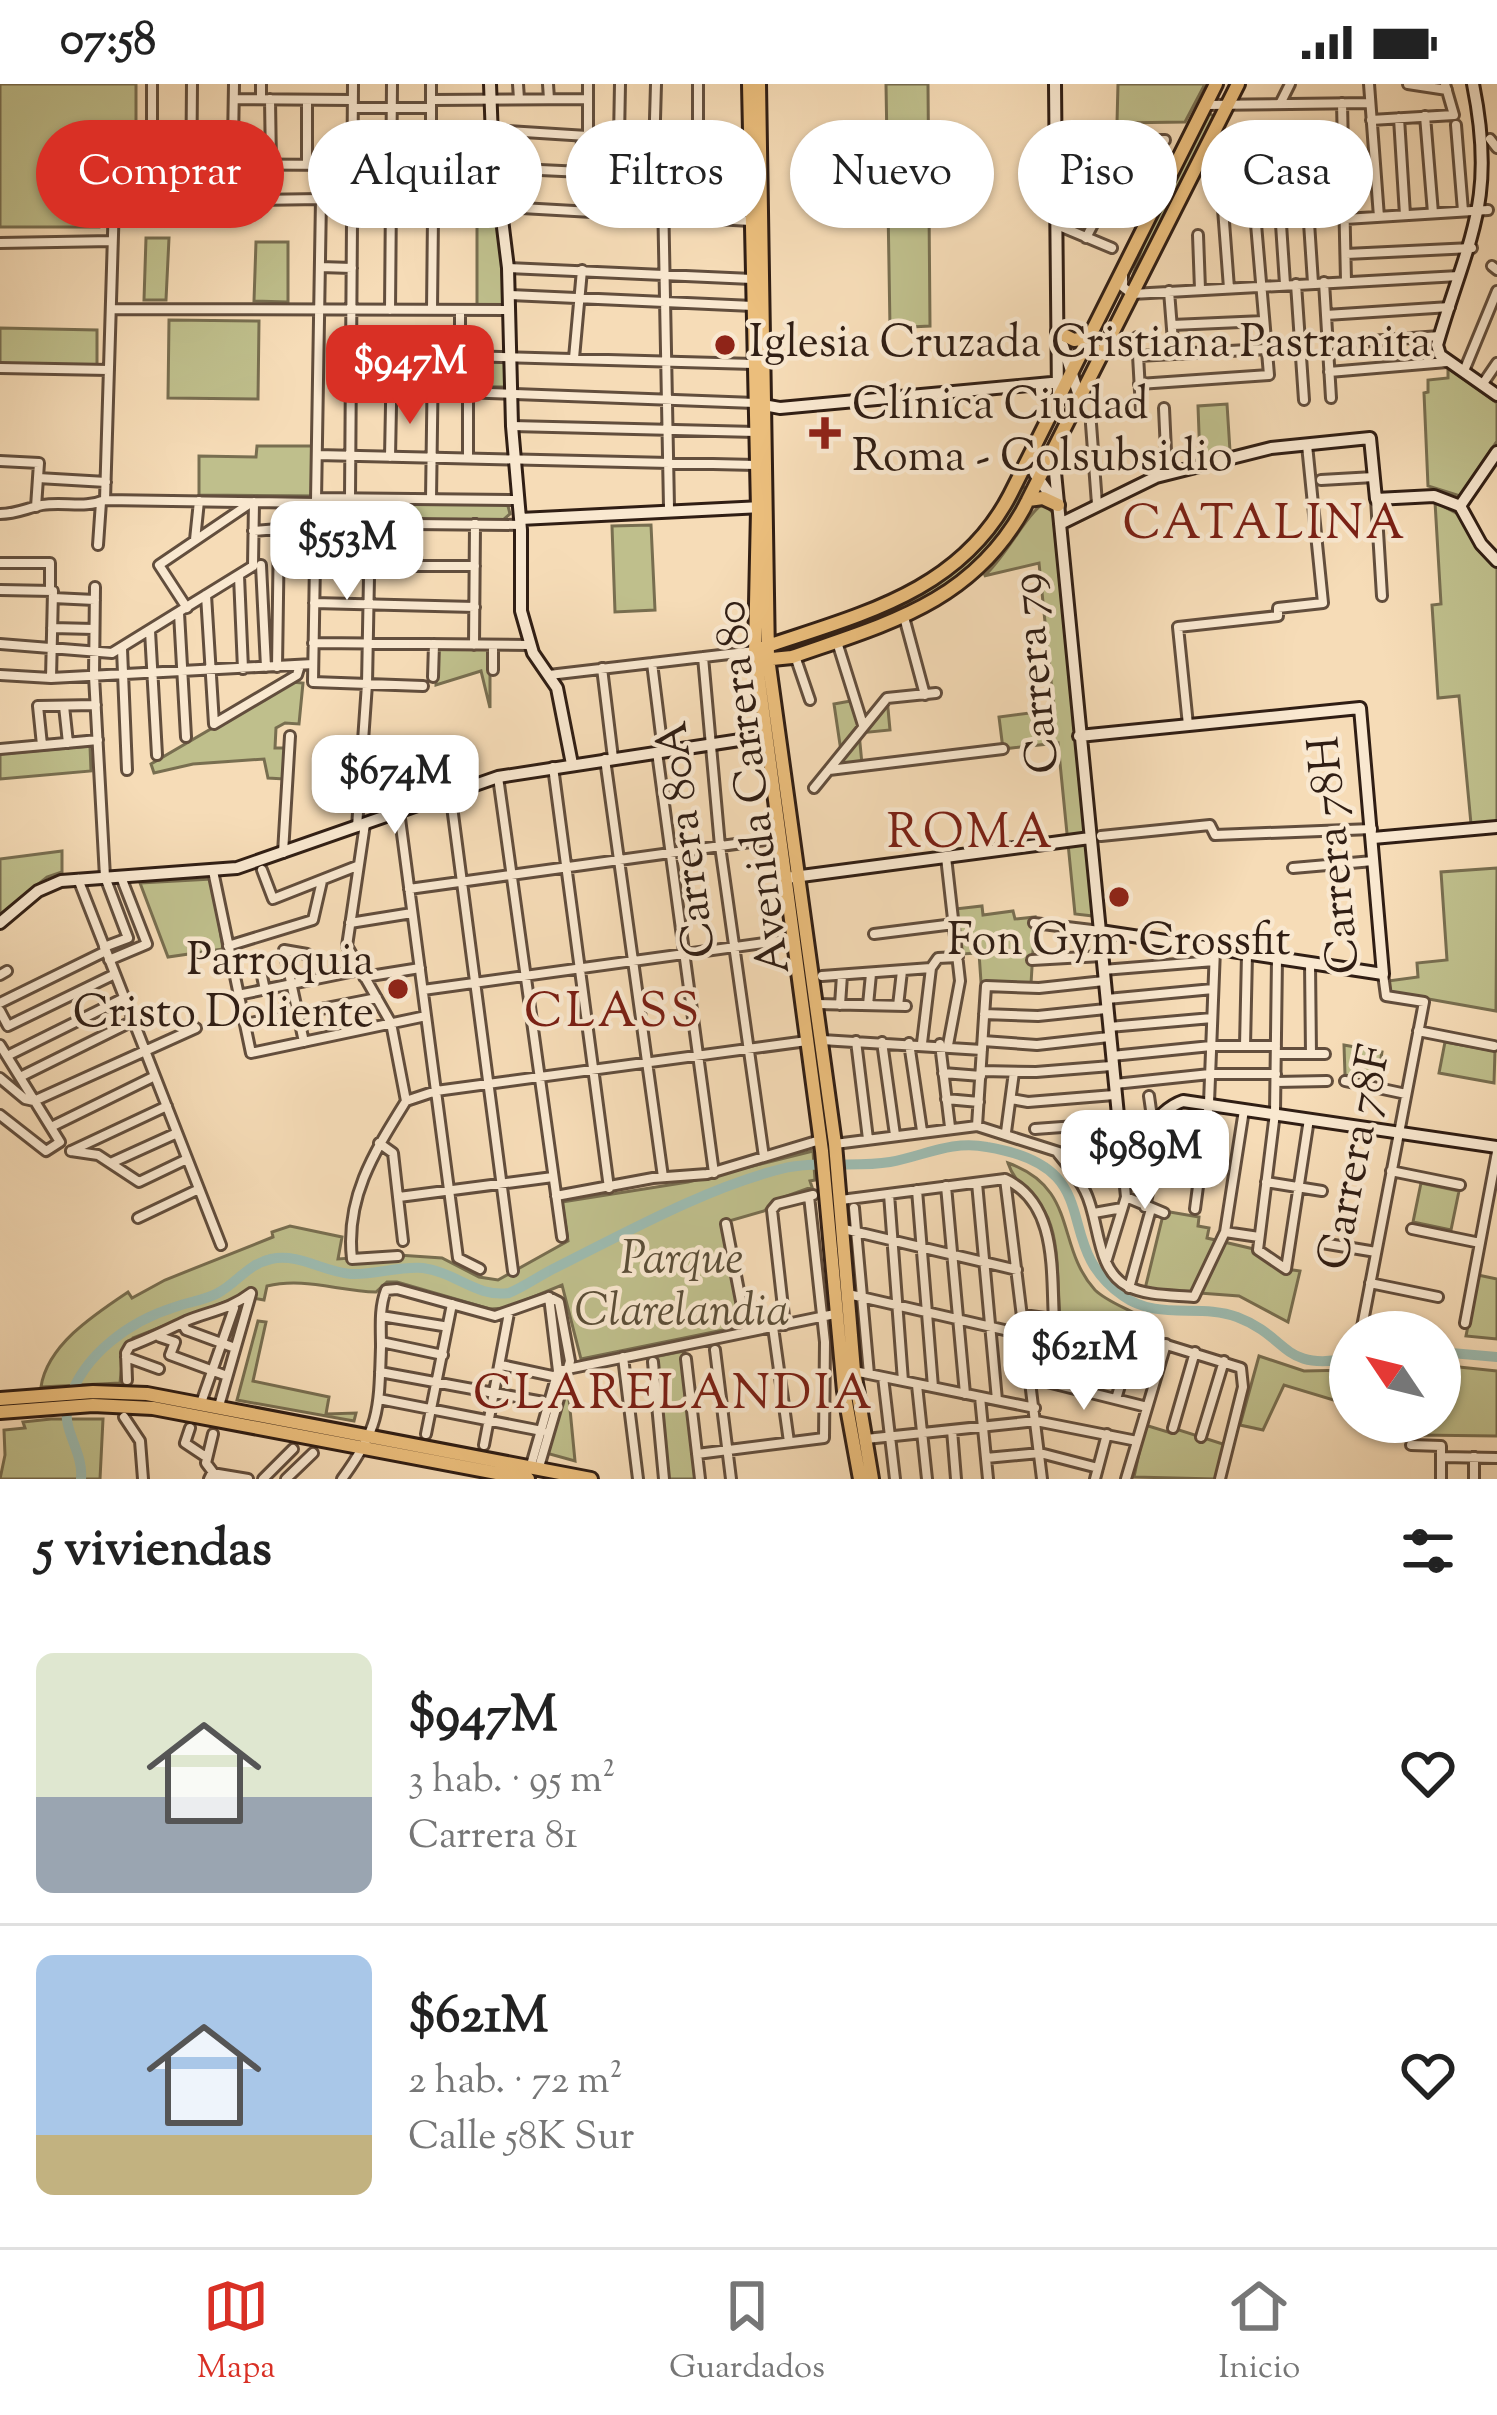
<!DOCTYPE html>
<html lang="es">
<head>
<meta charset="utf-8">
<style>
	body { margin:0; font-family:"Sorts Mill Goudy",serif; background:#f6f6f6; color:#222; height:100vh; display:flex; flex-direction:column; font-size:45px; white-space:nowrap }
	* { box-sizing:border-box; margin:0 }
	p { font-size:39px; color:#767676 }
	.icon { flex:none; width:66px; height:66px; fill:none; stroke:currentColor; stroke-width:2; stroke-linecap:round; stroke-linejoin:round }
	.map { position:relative; height:1395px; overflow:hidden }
	.side { display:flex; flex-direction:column; background:#fff; flex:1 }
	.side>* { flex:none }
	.top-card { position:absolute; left:36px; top:36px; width:1425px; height:108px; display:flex; gap:24px }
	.needle { width:78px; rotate:305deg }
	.buttons { position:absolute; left:1329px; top:1227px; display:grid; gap:24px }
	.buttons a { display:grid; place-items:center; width:132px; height:132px; border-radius:50%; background:#fff; box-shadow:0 3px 9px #0004; font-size:60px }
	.price { position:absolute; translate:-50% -102px; padding:0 27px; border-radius:24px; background:#fff; color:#222; font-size:39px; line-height:78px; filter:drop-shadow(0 3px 6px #0008) }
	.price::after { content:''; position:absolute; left:50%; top:72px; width:36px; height:27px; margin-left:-18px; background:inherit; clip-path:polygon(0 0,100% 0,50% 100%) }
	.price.current { background:#d93025; color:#fff }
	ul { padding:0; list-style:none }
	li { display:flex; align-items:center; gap:36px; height:300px; padding:0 36px }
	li+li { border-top:3px solid #e0e0e0 }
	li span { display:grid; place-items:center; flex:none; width:336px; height:240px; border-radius:18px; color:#555 }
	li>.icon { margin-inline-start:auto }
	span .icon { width:144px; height:144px; fill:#fffc; stroke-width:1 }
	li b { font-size:51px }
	h2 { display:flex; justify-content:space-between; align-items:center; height:144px; padding:0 36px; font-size:51px }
	.pill { padding:0 42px; border-radius:54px; background:#fff; box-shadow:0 3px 9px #0004; font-size:42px; line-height:108px }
	.pill.current { background:#d93025; color:#fff }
	.status { display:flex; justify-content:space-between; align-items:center; height:84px; padding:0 60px; background:#fff; direction:ltr }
	.status svg { height:33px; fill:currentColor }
	.menu { display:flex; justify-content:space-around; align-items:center; height:168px; border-top:3px solid #e0e0e0; background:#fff; font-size:33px; color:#767676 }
	.menu a { display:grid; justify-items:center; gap:6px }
	.menu .current { color:#d93025 }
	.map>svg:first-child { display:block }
	.green { fill:#bfbf8c; stroke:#786e50; stroke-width:3 }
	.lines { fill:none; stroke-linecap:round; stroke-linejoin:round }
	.river { stroke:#9dbbb0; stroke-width:10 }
	.street-casing { stroke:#624e3d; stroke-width:14 }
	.secondary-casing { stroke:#301e14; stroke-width:16 }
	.primary-casing { stroke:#301e14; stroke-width:18 }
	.street { stroke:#f9e8d0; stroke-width:8 }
	.secondary { stroke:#f9e8d0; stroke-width:10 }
	.primary { stroke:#ebbe7c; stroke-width:12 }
	.poi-dot { fill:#8f2418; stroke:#f9e8d0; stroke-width:4.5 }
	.labels { text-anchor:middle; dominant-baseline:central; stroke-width:9; stroke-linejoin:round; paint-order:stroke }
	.poi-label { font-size:45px; fill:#301e14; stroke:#f9e8d0; text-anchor:start }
	.street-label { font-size:45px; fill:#301e14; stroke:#f9e8d0 }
	.park-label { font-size:45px; font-style:italic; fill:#5b4e38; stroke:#f9e8d0 }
	.neighbourhood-label { font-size:48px; letter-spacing:3px; fill:#7a1f14; stroke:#f9e8d0 }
</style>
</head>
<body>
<div class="status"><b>07:58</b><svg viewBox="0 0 49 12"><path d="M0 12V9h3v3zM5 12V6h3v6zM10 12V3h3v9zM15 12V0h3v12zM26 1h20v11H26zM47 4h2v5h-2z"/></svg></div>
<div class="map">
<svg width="1497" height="1395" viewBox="0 0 1497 1395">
	<rect width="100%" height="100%" fill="#f6dcb7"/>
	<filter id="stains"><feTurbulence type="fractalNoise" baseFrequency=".00167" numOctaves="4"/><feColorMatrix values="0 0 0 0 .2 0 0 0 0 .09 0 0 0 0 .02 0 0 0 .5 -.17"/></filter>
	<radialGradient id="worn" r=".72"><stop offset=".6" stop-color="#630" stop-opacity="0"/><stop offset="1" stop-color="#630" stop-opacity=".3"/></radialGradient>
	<path class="green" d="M0,0H136V81L100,115L99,143H0Z
		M886,0H928L930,242L890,244Z
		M1118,0H1205L1185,38L1117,39Z
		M1208,29L1216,33L1129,203L1149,143Z
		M477,135L499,136L504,221H477Z
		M146,154H169L166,216H144Z
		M256,158H288V218L254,217Z
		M169,236L259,237L258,315L168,314Z
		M0,244L97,246V284L0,282Z
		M435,273L506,274L505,303L434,302Z
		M1448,284L1497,319V357L1460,412L1428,402L1424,309L1428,308V296L1448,294Z
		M1227,320L1230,367L1200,376L1198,322Z
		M257,362H317L315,412L199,411V372L256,373Z
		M1020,402L1028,405C969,514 901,529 792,568L791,563C901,513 954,516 1020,402Z
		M350,417L502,420L508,422L510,430L502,437L363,436L320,431L322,421Z
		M1435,418L1458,430L1477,463L1497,485V738L1471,740L1459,612L1438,614L1432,521L1441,520Z
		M1044,419L1053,429L1093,832L1075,830L1058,659L1003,665L999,633L1054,626L1039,479L984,492C1005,474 1027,429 1044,419Z
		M651,441L655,526L615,528L612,442Z
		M436,564H490V624L481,587L436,601Z
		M291,598L303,599L299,640L285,639L276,644L275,664H286L284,695L268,694L264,675L193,680L154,689L151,680Z
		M887,614L890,646L859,649L862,680L834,683L842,674L834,620L856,616L863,641Z
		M90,662L91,687L0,695V670Z
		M62,767V788L47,793L0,831V775Z
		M1497,784L1496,927L1389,908L1388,897L1418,893L1417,879L1447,876L1441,788Z
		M212,795L223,865L168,873L140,799Z
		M982,822L983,831L1013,827L1015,835L1035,833L1031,900L981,898L979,869L961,870L955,825Z
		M1445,958L1495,967L1494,999L1439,989Z
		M1344,961L1382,968L1377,998L1345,991Z
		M813,1067L815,1096L810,1097L812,1103L781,1114L764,1127L722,1139L743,1242L581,1275L562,1201L506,1224L490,1225L397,1198H387L376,1208C338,1207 304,1193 267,1202L264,1216L240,1212L133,1254L123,1271L120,1299L41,1303C47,1261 95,1230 128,1208L132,1214L165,1196L273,1153L272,1148L290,1142L342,1153L338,1175L398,1171L442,1174L479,1193L498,1196L568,1157L562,1118L688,1098Z
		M1008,1079C1079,1104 1055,1162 1095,1206C1105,1216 1123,1223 1136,1230L1134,1244L1060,1232C1057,1201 1060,1162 1048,1134C1037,1111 1015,1102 1008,1079Z
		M1421,1099L1459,1107L1451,1146L1413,1138Z
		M1164,1127L1199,1133L1198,1142L1209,1144L1207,1154L1258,1166L1286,1185L1300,1187L1288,1238L1239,1212L1145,1205Z
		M1478,1191L1497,1195V1255L1466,1252Z
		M258,1237L266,1238L253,1297L329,1313L326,1330L356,1329L354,1337L237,1316Z
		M684,1267L699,1395H667L654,1273Z
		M1259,1272L1304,1287L1350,1286V1321L1284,1301L1263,1346L1240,1341Z
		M1440,1281L1497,1287V1352L1417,1351V1359L1366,1346L1368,1338H1440Z
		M567,1294L575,1377L546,1369Z
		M51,1335H103L100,1395H0L5,1371L4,1346L25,1344L23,1338Z
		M1145,1341L1171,1349L1173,1344L1226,1361L1216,1395L1134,1393Z"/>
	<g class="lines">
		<path class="river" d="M1440,1268L1497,1273
			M81,1395C84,1366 59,1345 69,1316C84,1270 130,1237 175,1223C189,1218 205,1216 218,1209C238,1198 248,1180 271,1175C300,1169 323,1188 351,1190C375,1191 399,1182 423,1184C455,1188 477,1214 509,1209C526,1202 540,1191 557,1183C627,1148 706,1104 781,1085C817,1076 854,1084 890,1078C924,1072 951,1056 987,1063C1113,1084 1047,1159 1123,1212C1158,1237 1200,1219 1237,1233C1290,1253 1281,1288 1350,1274"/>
		<defs>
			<path id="street" d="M261,0V15
				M518,0L519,15
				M548,0L549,15
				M698,0V55
				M1369,0L1379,133
				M1408,0L1447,6
				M234,15L353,16
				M270,15L271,81
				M431,16L588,15
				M1342,19L1346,197
				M1280,20L1290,0
				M1206,21L1369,19
				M353,24H431
				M1425,32L1433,129
				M1399,34L1405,131
				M1371,36L1454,31L1445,0
				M1456,41L1463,127
				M492,46L619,54H750
				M588,53V0
				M619,54L620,0
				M431,55V0
				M1490,55L1497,64
				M392,56L492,54
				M1056,57L1165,56
				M1305,78L1313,199
				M152,80L352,81
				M1277,80L1285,200
				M307,81V16
				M1260,82L1259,54L1343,49
				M495,84L690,93
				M581,88L582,53
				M392,92L497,94
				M653,105L656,0
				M663,111L669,423
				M191,117L192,0
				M232,117L234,0
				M152,118V0
				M502,123L751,137
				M352,132H502
				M1057,134L1066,125L1102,56
				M1345,135L1488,126
				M1057,141L1112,164
				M1198,151L1200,205
				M1086,154L1136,56
				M0,159L112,157
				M1346,170L1472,164
				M1492,182L1497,186
				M320,183L352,184
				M508,184L752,195
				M1123,191V203L1132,210L1459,192
				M1324,198L1331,314
				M1296,200L1304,316
				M1229,204L1220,85L1343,75
				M1169,207L1174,270
				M510,211L753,222
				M111,225L509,226
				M390,226L392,0
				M432,226L433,132
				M1326,231L1450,223
				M1172,241L1264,237
				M1137,253L1141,325
				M1328,260L1440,252
				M351,269L754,280
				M460,271V226
				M1138,272L1266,265
				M574,274L582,186
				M0,284L109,286
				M1464,287L1497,207
				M1329,288L1447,278
				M1139,300L1269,291L1251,82
				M1482,301L1497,279
				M433,307L755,319
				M468,308V374
				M1164,324L1167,389
				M1091,340L1097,420
				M512,342L756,348
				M317,371L756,381
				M390,373L392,270
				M0,377L39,379L36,423
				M38,394L106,398
				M1321,396L1374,393
				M316,414L517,416
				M350,414L353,0
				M431,415L433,271
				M1376,415L1382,512
				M105,416L114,118L321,115L313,598L423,602
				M0,430C16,430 27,424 42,421C64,417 84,425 105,416L316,419
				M314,439L521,441
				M253,447L314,442
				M195,456L199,417
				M98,461L101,418
				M0,479H50V507
				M261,481L266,583
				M253,482L254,418
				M314,482H475
				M239,492L243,585
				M95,503L94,592L105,793L128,854L104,863
				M0,506L53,507L51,594
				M206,511L214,640L297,591L300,581
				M53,514L95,516
				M314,519L475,523
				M187,524L159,481L249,420
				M179,529L186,653
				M904,533L925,611
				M52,544L94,545
				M150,547L157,671
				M837,558L863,641
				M313,559L530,561
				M0,560L112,569L253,482
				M474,561L475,440
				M122,565L127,686
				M795,572L810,616
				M703,573L720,762L764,1073
				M652,579L663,667
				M277,583L279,445
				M602,584L613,674
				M493,586V561
				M0,591L51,594L313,580
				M549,591L755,567
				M433,593L434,560
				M64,622L68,659
				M1188,641L1178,543L1278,532V524L1323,519L1307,361
				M42,661L38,622L96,621
				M0,665L98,656
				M657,668L714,1089
				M605,675L663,1093
				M553,683L609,1104
				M829,686L1003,665
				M498,693L562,1153
				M814,704L887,614L936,609
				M450,707L513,1187
				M399,727L458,1174L480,1185
				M365,740L347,862L391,939L406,1017
				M357,743L367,600L370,439
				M1101,752L1210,741L1215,751L1372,745
				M283,769L290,652
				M946,773L960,897L948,961
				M1293,784L1373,777
				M262,786L273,815L357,782
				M213,787L251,969L426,932
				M78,795L221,1161
				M409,805L779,754
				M350,839L412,829
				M1034,839L1100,847
				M874,850L954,840
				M228,862L313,836L322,797
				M258,873L265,906
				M1277,874L1275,1029L1258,1166L1286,1185L1309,1035
				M109,876L147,860L121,793
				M1032,876L1102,872
				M1310,879L1311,970
				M1103,886L1214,877
				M0,891L7,887
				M822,892L931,884L938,874L958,873
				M364,893L420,884
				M423,906L793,855
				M238,911L360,886
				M1107,915L1213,905
				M0,919L106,867
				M817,920L906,922
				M840,921L842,891
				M868,921L871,890
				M898,922L902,887
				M0,927L8,942L115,890
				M984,930L1038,932L1106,925
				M245,940L377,914
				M1109,943L1212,934
				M1418,947L1494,962
				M822,956L982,966
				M856,957L868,1055
				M983,957L1037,961L1109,953
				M304,958L284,866L307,870
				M882,958L895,1051
				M909,959L922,1047
				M922,959L931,884
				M940,960L950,1043
				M0,961L60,1058L46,1067L0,1031
				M1245,962L1247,870
				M1276,970H1325
				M7,972L124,914
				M1112,972L1211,962H1276
				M981,987L1036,988L1111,982
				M943,989L981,992
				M20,993L133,937
				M0,994L25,1015L34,1017L196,944
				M1345,997L1406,1010
				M1276,998L1327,997
				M1115,1000L1210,990H1276
				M1149,1012L1153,1040
				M946,1015L979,1018
				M1011,1015L1028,1018L1114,1011
				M406,1017L436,1007L807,957
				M977,1042L986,902L1039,904L1104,897
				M51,1043L155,992
				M1035,1045L1117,1039
				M1150,1046L1206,1055
				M1006,1048L1014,988
				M379,1059L393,1069L403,1157
				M835,1060L977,1042L1065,1070L1122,1072L1201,1086
				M71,1067L98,1071L139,1098L187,1075
				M71,1067L167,1022
				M1057,1068C1066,1080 1078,1093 1085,1107C1100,1136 1095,1185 1127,1202C1146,1212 1174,1211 1194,1213L1225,1148L1244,1026
				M113,1078L177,1049
				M1391,1087L1460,1101
				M1005,1095L1042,1395
				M1005,1095C1058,1119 1051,1188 1054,1237
				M1266,1098L1322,1107
				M977,1099L997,1316
				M946,1102L965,1310
				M917,1106L933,1303
				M889,1110L903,1297
				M556,1112L653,1094L707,1090L820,1056
				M399,1113L553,1093
				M1126,1113L1164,1129
				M841,1116L1005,1095
				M1145,1123L1154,1079
				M854,1124L869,1290
				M1195,1125L1209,1019L1215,865
				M1094,1129L1122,1124
				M138,1134L199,1105
				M726,1140L747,1248
				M844,1145L1017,1186
				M1412,1145L1480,1159
				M1225,1148L1259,1153
				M1322,1159L1376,1168
				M398,1172L352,1175C345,1113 375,1067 406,1017
				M1107,1175L1126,1113L1122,1072
				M1370,1199L1438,1213
				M1129,1204L1151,1125
				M848,1210L1026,1251
				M1023,1231L1105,1242L1241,1284L1243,1303L1220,1395
				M381,1232L443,1242
				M182,1239L186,1246L235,1264
				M1465,1239L1497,1068
				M785,1241L772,1126L777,1120L813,1111
				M773,1243L789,1358
				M1362,1243L1424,918L1386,912L1383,890
				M160,1253L175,1258L170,1271L227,1292
				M381,1258L443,1271
				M1027,1262L1067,1273
				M715,1266L731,1395
				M126,1273L159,1285
				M623,1273L638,1395
				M686,1275L700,1395
				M653,1278L664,1395
				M501,1281L557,1293
				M558,1287L835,1230
				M854,1287L1035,1324
				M380,1288L549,1319
				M883,1293L895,1395
				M1031,1294L1147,1323
				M127,1296L126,1269L130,1262C149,1255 167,1246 186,1237C210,1227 229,1226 251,1209
				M917,1301L927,1395
				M1059,1301L1077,1240
				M1085,1307L1105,1242
				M980,1313L988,1395
				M379,1315L542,1347
				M1116,1315L1135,1251
				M201,1319L234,1224
				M219,1322L251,1210
				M124,1333L140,1357L143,1395
				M190,1344L185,1359L206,1373
				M1173,1344L1195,1268
				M952,1346L956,1395
				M213,1350L206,1379L218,1395
				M426,1350L452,1220
				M1201,1353L1224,1277
				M866,1355L1036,1337L1137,1357
				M484,1361L509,1229
				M1411,1361L1441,1362V1395
				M697,1370L824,1354L825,1258L809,1112
				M1441,1373L1497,1374
				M1474,1373V1395
				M986,1374L1040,1369L1098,1384
				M531,1381L558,1287L549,1213
				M539,1383L570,1277L559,1218L549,1213
				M209,1395L212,1389L248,1395
				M263,1395L293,1365
				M286,1395L313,1369
				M342,1395C380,1343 379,1326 381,1263C381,1244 379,1224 386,1206L397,1205L495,1232L549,1213
				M1095,1395L1107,1350
				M1126,1395L1166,1260"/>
			<path id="secondary" d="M490,0L492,54L508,184L512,342L521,446V527L533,569L557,604L572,680
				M1055,0L1058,312
				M1473,0C1497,118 1468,154 1437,261L1440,271L1497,311
				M1063,262L1080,315
				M758,320L780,324L1062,298
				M1053,368L1122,1072C1146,1057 1156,1026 1183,1017L1497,1063
				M1029,374L1035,390L1056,419
				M1460,422L1481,460L1497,477
				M1460,422L1497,368
				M520,435L762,423
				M1060,440L1156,393L1271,364L1370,354L1376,415L1434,412L1460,422
				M1079,652L1360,624L1383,890L1100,847
				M1373,754L1497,743
				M786,794L1090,754
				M0,839L38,807L61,797L237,784L498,693L766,652"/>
			<path id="primary" d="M749,0L758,426L755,567L822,1067L844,1307L860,1395
				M759,0L768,574L835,1060L854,1287L872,1395
				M1058,248L1074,256L1090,253
				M1028,416L1043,414L1058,421
				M762,564C858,531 959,509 1010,411L1216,0
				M762,570L772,575L792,573C886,540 972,519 1024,424L1238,0
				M0,1315L93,1308L147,1310L591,1395
				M0,1328L93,1321L153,1324L528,1395"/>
		</defs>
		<use href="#street" class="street-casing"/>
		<use href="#secondary" class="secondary-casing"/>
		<use href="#primary" class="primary-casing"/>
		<use href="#street" class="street"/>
		<use href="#secondary" class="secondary"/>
		<use href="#primary" class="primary"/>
	</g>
	<g class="poi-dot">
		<circle cx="725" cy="261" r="12"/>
		<path d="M819 331h12v12h12v12h-12v12h-12v-12h-12v-12h12z"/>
		<circle cx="1119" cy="813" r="12"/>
		<circle cx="398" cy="905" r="12"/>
	</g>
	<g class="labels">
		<g class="poi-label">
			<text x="749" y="261">Iglesia Cruzada Cristiana Pastranita</text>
			<text x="852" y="323">Clínica Ciudad<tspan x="852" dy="52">Roma - Colsubsidio</tspan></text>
			<text x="1119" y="859" text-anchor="middle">Fon Gym Crossfit</text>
			<text x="374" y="879" text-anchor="end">Parroquia<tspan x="374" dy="52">Cristo Doliente</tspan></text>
		</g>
		<g class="street-label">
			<text transform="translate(1038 589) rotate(-95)">Carrera 79</text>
			<text transform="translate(755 703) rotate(-97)">Avenida Carrera 80</text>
			<text transform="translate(689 755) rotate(-97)">Carrera 80A</text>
			<text transform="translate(1337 771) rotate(-95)">Carrera 78H</text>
			<text transform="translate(1357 1074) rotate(-79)">Carrera 78F</text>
		</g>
		<g class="park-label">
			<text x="682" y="1177">Parque<tspan x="682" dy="52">Clarelandia</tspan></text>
		</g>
		<g class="neighbourhood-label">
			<text x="1265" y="442">CATALINA</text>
			<text x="971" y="751">ROMA</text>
			<text x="613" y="930">CLASS</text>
			<text x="674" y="1312">CLARELANDIA</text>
		</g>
	</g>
	<rect width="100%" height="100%" filter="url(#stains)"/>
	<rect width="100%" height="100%" fill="url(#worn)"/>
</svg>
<div class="buttons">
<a><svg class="needle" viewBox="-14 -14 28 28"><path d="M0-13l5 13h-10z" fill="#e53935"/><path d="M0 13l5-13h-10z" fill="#767676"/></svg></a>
</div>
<b class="price current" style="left:410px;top:343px">$947M</b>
<b class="price" style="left:347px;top:519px">$553M</b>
<b class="price" style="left:395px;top:753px">$674M</b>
<b class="price" style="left:1145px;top:1128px">$989M</b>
<b class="price" style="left:1084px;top:1329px">$621M</b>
<div class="top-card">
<a class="pill current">Comprar</a>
<a class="pill">Alquilar</a>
<a class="pill">Filtros</a>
<a class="pill">Nuevo</a>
<a class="pill">Piso</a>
<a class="pill">Casa</a>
</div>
</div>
<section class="side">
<h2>5 viviendas<svg class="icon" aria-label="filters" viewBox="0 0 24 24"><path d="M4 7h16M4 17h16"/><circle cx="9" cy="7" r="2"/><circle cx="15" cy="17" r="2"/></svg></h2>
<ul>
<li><span style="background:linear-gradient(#dfe7d0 60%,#9aa5b1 0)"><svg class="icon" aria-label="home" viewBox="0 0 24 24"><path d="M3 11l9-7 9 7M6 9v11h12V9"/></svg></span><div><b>$947M</b><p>3 hab. · 95 m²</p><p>Carrera 81</p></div><svg class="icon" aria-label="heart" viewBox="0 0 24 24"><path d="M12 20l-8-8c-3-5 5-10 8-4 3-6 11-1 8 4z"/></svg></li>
<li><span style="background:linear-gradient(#a9c7e8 75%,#c2b280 0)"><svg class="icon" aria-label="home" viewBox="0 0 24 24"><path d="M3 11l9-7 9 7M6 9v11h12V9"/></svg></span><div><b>$621M</b><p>2 hab. · 72 m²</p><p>Calle 58K Sur</p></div><svg class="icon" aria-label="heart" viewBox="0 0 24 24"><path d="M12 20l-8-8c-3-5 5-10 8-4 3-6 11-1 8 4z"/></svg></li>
</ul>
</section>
<nav class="menu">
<a class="current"><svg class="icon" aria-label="map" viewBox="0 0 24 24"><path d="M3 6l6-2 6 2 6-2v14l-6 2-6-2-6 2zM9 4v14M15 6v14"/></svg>Mapa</a>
<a><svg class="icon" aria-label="saved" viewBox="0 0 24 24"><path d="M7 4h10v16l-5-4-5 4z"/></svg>Guardados</a>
<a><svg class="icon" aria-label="home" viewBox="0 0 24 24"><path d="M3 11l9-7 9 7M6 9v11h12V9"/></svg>Inicio</a>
</nav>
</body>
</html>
